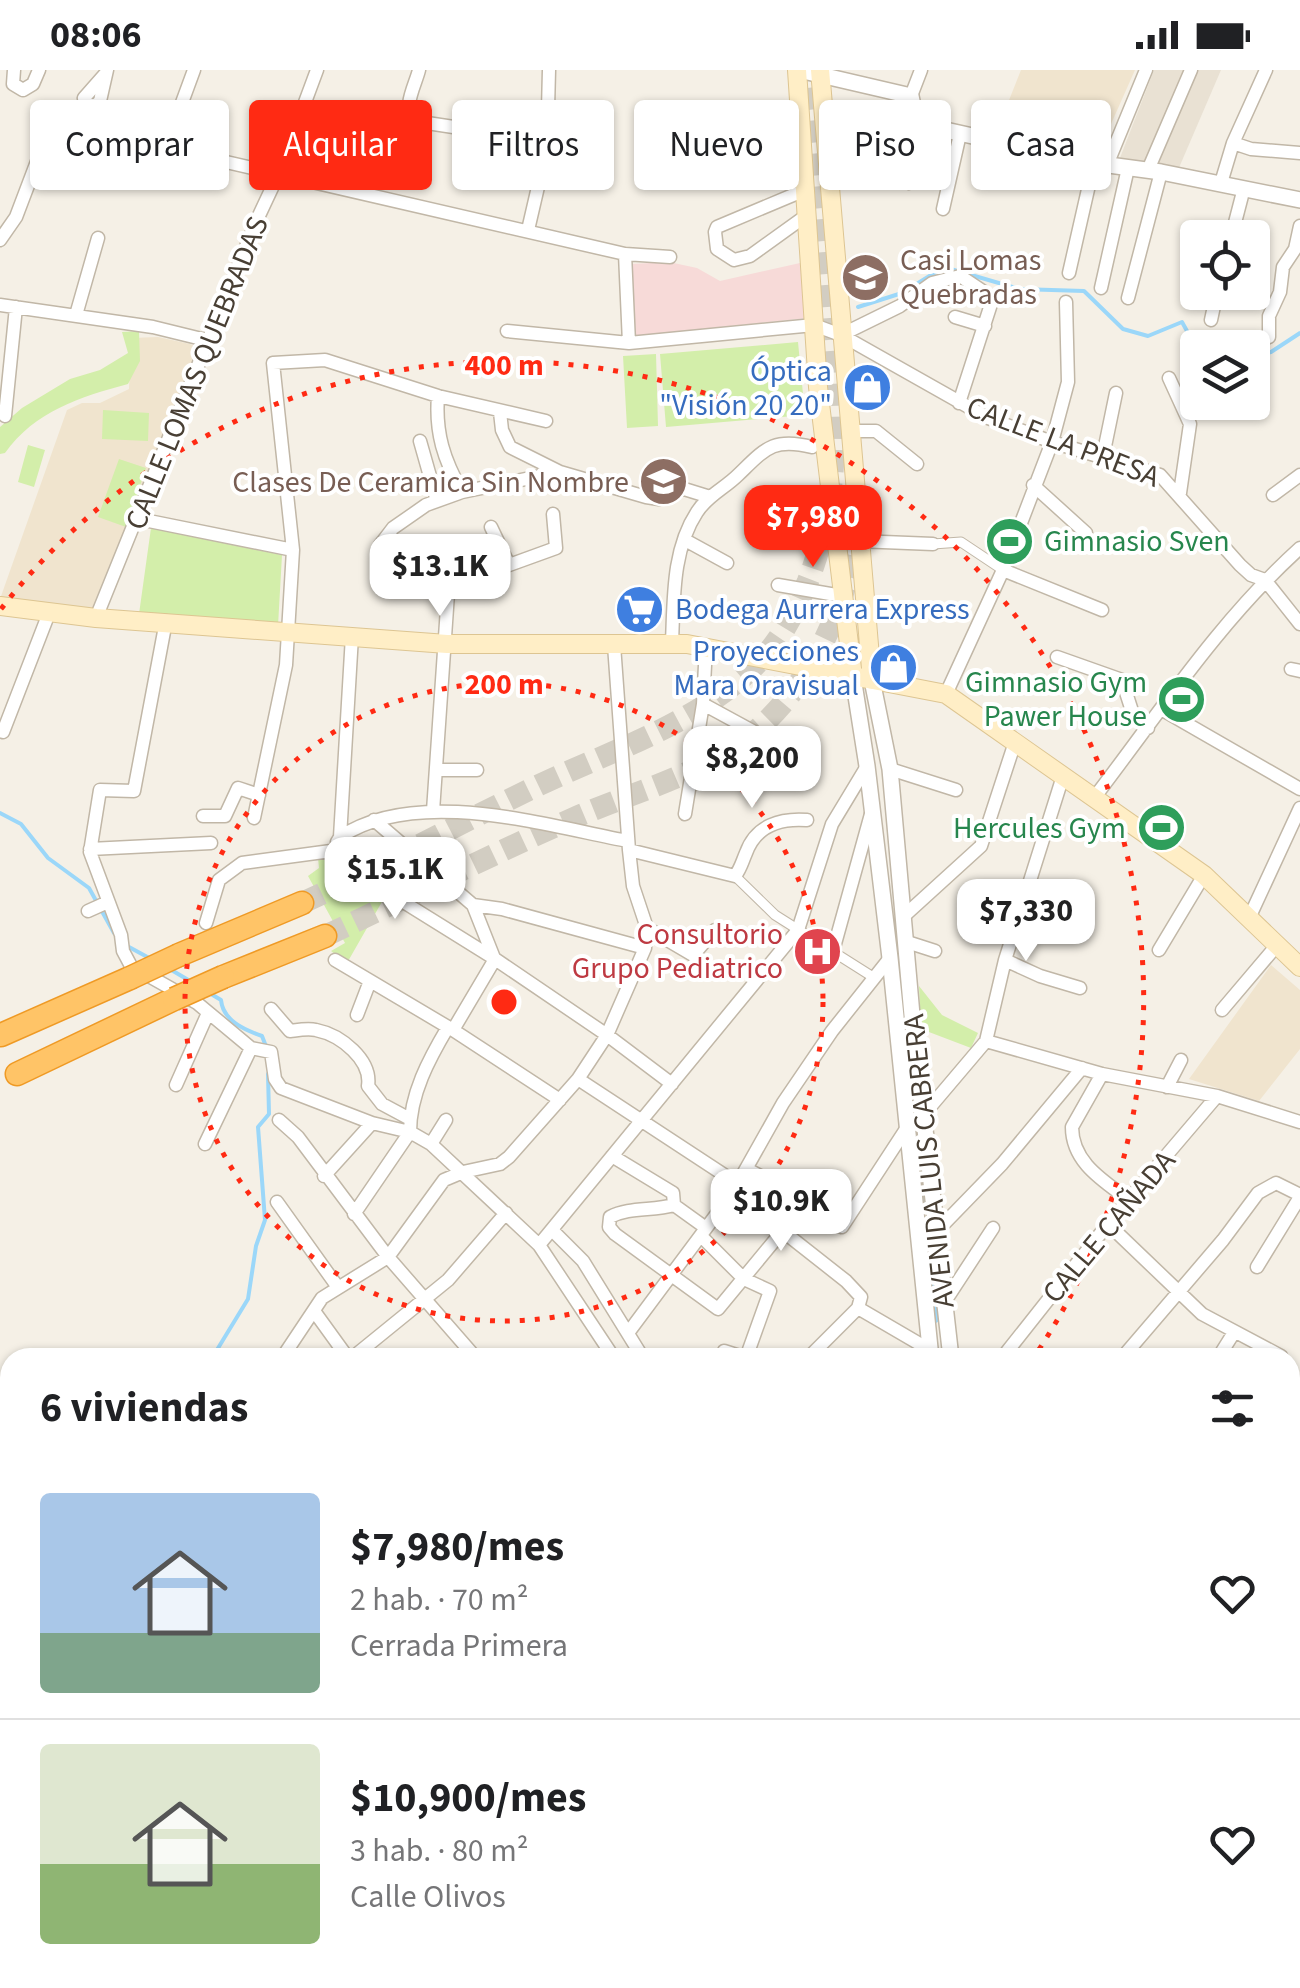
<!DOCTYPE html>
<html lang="es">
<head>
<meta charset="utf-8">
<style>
	body { margin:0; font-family:"Source Sans 3",sans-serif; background:#f2f2f2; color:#202124; height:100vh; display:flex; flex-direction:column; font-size:38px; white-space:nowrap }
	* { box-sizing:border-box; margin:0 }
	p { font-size:32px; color:#757577 }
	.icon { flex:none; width:55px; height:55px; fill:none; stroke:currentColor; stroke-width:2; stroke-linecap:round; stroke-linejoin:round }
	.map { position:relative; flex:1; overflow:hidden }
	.panel { position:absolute; left:0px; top:1278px; width:1300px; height:642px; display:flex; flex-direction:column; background:#fff; border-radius:30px 30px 0 0; box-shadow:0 2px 8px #0004 }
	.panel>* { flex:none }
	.top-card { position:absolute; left:30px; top:30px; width:1240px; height:90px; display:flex; gap:20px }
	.fabs { position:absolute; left:1180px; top:150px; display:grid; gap:20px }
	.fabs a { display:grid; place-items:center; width:90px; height:90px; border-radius:10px; background:#fff; box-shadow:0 2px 8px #0004; font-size:50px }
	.price { position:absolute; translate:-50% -85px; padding:0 22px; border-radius:20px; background:#fff; color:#222; font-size:32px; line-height:65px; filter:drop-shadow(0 2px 5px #0008) }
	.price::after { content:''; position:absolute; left:50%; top:60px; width:30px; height:22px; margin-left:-15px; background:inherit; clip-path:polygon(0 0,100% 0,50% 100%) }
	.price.on { background:#ff2a13; color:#fff }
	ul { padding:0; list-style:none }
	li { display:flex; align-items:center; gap:30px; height:250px; padding:0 40px }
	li+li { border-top:2px solid #e0e0e0 }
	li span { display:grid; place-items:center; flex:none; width:280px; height:200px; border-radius:10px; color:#555 }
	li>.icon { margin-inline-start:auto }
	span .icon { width:120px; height:120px; fill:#fffc; stroke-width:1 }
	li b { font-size:42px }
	h2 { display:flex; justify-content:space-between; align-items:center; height:120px; padding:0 40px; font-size:42px }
	.pill { padding:0 35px; border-radius:10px; background:#fff; box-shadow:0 2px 8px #0004; font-size:35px; line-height:90px }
	.pill.on { background:#ff2a13; color:#fff }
	.status { display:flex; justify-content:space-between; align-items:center; height:70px; padding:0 50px; background:#fff; direction:ltr }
	.status svg { height:28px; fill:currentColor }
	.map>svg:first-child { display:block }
	.residential { fill:#e9e1d3 }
	.education { fill:#f0e4ce }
	.medical { fill:#f7dad8 }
	.green { fill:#d3eeaa }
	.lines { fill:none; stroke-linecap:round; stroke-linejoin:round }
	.stream { stroke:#9bd7f9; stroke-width:4 }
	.canal { stroke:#9bd7f9; stroke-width:11 }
	.motorway-tunnel { stroke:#d2cdc2; stroke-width:22; stroke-dasharray:22 11; stroke-linecap:butt }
	.pedestrian-casing { stroke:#c1b7a7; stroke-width:11 }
	.minor-casing { stroke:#c1b7a7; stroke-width:15 }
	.tertiary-casing { stroke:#c1b7a7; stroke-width:18 }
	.secondary-casing { stroke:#ddc592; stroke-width:20 }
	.motorway-casing { stroke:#ef9a25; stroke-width:25 }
	.pedestrian { stroke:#fff; stroke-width:9 }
	.minor { stroke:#fff; stroke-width:12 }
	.tertiary { stroke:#fff; stroke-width:15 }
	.secondary { stroke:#ffeec6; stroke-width:18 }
	.motorway { stroke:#ffc467; stroke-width:22 }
	.motorway-bridge-casing { stroke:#ef9a25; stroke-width:25; stroke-linecap:butt }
	.motorway-bridge { stroke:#ffc467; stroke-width:22 }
	.ring { fill:none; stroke:#ff2a13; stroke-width:5; stroke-dasharray:5 10 }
	.labels { text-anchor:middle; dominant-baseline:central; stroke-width:8; stroke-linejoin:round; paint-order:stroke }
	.education-label { font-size:30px; fill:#785e54; stroke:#fff; text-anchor:start }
	.shop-label { font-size:30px; fill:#366cbe; stroke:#fff; text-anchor:end }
	.street-label { font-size:30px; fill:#483f34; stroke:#fff }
	.leisure-label { font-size:30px; fill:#27864d; stroke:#fff; text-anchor:end }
	.health-label { font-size:30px; fill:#be3a42; stroke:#fff; text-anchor:end }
	.centre { fill:#ff2a13; stroke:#fff; stroke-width:5 }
	.ring-label { font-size:30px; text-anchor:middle; font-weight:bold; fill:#ff2a13; stroke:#fff; stroke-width:8; stroke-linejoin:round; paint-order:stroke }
</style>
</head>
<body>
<div class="status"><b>08:06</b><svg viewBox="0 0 49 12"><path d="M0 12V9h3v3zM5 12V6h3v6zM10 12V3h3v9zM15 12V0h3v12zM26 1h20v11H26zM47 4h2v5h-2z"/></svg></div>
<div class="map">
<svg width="1300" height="1918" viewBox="0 0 1300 1918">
	<rect width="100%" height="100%" fill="#f5f0e6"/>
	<path class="residential" d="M1154,0H1221L1178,100L1118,93Z"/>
	<path class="education" d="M1021,0H1135L1103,72L1078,79L998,58Z
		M158,267L190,274L204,281L97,540L0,529L67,340L82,333H100L129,319L131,268Z
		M1271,895L1300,920V979L1259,1031L1189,1009Z"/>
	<path class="medical" d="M669,192L697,198L720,211L800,193L808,248L634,266L631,194Z"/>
	<path class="green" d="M139,261L140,291L128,314C80,327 35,341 5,383L0,384V357L22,338L70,309L100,300L128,283L122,262Z
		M798,272L805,345L666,357L660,284Z
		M656,284L658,356L627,358L623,286Z
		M103,340L149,343L148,371L102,369Z
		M28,375L45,380L34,417L18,412Z
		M119,389L146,398L126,457L98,447Z
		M151,458L282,485L278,556L139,544Z
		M329,784L339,799L383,830L347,893L331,881L345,873L308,806L319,798L318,788Z
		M919,916L942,945L978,963L971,978L921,959Z"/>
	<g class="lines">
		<path class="stream" d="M858,237L902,223L944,197L1019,219L1084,221L1123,259L1148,266L1182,252L1198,281
			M1252,287L1271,282L1300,263
			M0,743L21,754L48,788L89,818L114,863
			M129,877L151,889
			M168,898L190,911
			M211,924L221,930C223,951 245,960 262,966L267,979
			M212,1288L248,1229L256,1176L265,1150L258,1057L269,1044L268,1004
			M151,1910L157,1918"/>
		<path class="canal" d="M901,928L923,1137
			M928,1177L934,1248"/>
		<path class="motorway-tunnel" d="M302,833C380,797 456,755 533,718C615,678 705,653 767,583C785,563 798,535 808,511C845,414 834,334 827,234C822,156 815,78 806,0
			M325,866C408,827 490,785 574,748C626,725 686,709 734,677C805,631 849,538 857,456"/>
		<defs>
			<path id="pedestrian" d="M933,474L961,472L1003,500
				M735,806L775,845L873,907"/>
			<path id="minor" d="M14,0L13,14L23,20L33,14L39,0
				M194,0L169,68L174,80L625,184L670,187
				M419,0C415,16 402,37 414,51L460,58
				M106,3L84,28L88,34L95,36L100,31L107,0
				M911,26L921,0
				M1233,73L1251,79L1300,83
				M1107,95L1146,0
				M1148,100L1191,0
				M909,113L923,52
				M1221,113L1233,73L1266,0
				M805,120L717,157L715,162L717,179L734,190L750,186L807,145
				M943,139L960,64
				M528,160L547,78L549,0
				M1231,168L1244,118
				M0,170L16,147L38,89
				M625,184L629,273
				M1069,203L1094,93
				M1101,218L1128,98
				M1128,228L1161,102
				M0,235L153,257L210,271
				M76,245L98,168
				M955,247L985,256
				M1211,250L1217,222
				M507,261L629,273L814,255L841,265L988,348L1052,372L1160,405L1240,495L1251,505L1265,510L1300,554
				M841,265L900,236L932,213L960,206L993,228L959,333
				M1269,267V246L1280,222L1283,197L1295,179L1300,156
				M1169,308L1190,354L1180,423
				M438,326C435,363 444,390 462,422
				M500,342L502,360L510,377L560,402
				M5,346L16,237
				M849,361H876L917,394
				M420,371L437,431
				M1103,386L1116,323
				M1033,415L1086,463
				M1273,425L1300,405
				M139,449L293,480
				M491,457L509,495
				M685,470L727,493
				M858,471L933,474
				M380,475L393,458L426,435L462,422L560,402L646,427L659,429L681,418L710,427
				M1003,500L1102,540
				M778,515L842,526
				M96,548L256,152L278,105L317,0
				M166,551L134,721L100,720L90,782L121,865L123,881L131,896L197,933L251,978L271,982L275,1009L281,1018L372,1053L410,1062L431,1074L539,1175L614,1288
				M672,572C674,529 672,480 697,442C707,426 725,418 738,405C765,379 773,367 812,377
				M1057,587L1122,610L1132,641L1148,658
				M1291,599L1300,601
				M946,624L1003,500L1052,372L1068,312L1066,232
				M703,634L760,665L753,708
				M1161,639L1300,719
				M3,662L49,543
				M890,699L956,720
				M436,700H477
				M1094,728C1160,642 1219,551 1300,478
				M433,741L449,509L455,504L509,495L556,478L553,444
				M685,744L703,634L706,576
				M203,746H225L238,718L259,725
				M254,748L286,595L293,480L273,293L325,290L438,326L546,351
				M374,750L473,835L494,888
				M340,767C417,716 543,755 628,771
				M337,772L340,767L352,566
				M90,779L211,773
				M629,780L735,806C741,798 742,792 746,783C756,755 781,748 807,750
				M331,781L351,805L389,823L495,889L607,965L672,1014
				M473,835L502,839L645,878
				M88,841L108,832
				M904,846L981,776L1015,672
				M1250,846L1300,738
				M206,853L219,810L242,793L331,781
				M647,858L693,885L715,860
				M907,872L935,881
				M1159,880L1204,805
				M833,881L871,744
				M335,890L453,960L560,1030
				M1005,890L1040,906L1080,918
				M271,939L290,961C298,960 308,958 316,960C341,965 372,990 368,1016L382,1034L410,1049
				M1222,940L1278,874
				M357,945L370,911
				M453,960L495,889
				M986,971L1102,1004L1217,1026L1300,1052
				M1102,1004L1072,1057C1072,1093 1104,1111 1129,1130
				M578,1009L738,1114
				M176,1015L208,943
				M1167,1017L1181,990
				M925,1043L986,971L1005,890L1063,706
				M279,1050L298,1067L388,1187L476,1288
				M205,1074L251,978
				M431,1074L446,1050
				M612,1086L673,1123L674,1135
				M747,1099L790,1122L797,1134L842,1157L906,1059
				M324,1106L372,1053
				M733,1122L846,1211L861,1227L858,1238
				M277,1132L337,1216
				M354,1144L410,1062C410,1024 429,989 448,957
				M1108,1154L1202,1244L1281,1286
				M706,1158L674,1135C653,1141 629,1137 610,1147L609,1157L615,1164L718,1239L784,1159
				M552,1160L583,1191L643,1288
				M936,1162L1002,1094L1082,998
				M701,1166L744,1209L770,1221L746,1288L724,1281
				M539,1175L798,860L832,754L867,696
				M1257,1197L1300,1127
				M944,1233L993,1158
				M858,1238L930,1280
				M314,1241L348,1288
				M628,1263L733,1122L783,1033L832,961L890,888
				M282,1288L322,1228L388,1187L444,1110L463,1102L500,1094L509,1087L578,1009L607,965L645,878L647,858L633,816L629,780L614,575
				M352,1288L448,1210L506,1143
				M808,1288L858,1238
				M1002,1288L1108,1154L1217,1026
				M1122,1288L1223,1170L1258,1123L1276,1113L1300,1125
				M1218,1288L1233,1264
				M1290,1474L1300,1460
				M1290,1570L1300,1582
				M1290,1615L1300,1607
				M1290,1653L1300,1644
				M1290,1666L1300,1671
				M1290,1742L1300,1750
				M1290,1808L1300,1797
				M1290,1846L1300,1857
				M0,1875L10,1870
				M1290,1884L1300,1877
				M208,1910L210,1918
				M283,1910L287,1918
				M431,1910L436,1918
				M549,1910L553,1918
				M715,1910L716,1918
				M1094,1910L1098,1918
				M1167,1910L1174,1918
				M235,1918L253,1910
				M568,1918L621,1910
				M1127,1918L1139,1910
				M1235,1918L1248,1910"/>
			<path id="tertiary" d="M799,0L911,26L915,45L932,57L1094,93L1161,102L1300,130
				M853,607L867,696L890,888L931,1288
				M872,610L890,699L912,945L951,1288
				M1290,1345L1300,1330
				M973,1910L977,1918
				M685,1918L690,1910"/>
			<path id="secondary" d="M797,0L818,317L853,607
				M820,0L872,610
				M0,536L96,548L447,574H687L946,624L1204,805L1300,897"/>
			<path id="motorway" d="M179,885L302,833
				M223,907L325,866
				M1,965L130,908
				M17,1004L174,929"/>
		</defs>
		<use href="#pedestrian" class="pedestrian-casing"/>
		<use href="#minor" class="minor-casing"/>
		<use href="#tertiary" class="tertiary-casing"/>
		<use href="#secondary" class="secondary-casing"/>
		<use href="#motorway" class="motorway-casing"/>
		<use href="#pedestrian" class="pedestrian"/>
		<use href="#minor" class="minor"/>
		<use href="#tertiary" class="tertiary"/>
		<use href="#secondary" class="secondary"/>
		<use href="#motorway" class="motorway"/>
		<defs>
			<path id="motorway-bridge" d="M130,908L179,885
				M174,929L223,907"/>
		</defs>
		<use href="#motorway-bridge" class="motorway-bridge-casing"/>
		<use href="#motorway-bridge" class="motorway-bridge"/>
	</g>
	<g class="ring">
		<circle cx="504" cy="932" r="319"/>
		<path d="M1 539A638 638 0 0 1 1036 1284"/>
	</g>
	<defs>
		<symbol id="school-disc" viewBox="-11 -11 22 22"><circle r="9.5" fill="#8d6e63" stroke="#fff"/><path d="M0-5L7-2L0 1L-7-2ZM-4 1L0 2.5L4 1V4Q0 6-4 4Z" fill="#fff"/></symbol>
		<symbol id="shop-disc" viewBox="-11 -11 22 22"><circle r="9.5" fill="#3f7fe0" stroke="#fff"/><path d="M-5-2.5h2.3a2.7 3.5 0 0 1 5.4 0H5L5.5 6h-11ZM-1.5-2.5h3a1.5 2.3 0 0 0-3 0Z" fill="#fff"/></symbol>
		<symbol id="stadium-disc" viewBox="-11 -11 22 22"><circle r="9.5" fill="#2e9e5b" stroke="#fff"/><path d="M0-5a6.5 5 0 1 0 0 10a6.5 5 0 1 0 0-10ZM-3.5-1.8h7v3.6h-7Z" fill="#fff"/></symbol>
		<symbol id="supermarket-disc" viewBox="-11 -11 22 22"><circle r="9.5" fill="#3f7fe0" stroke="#fff"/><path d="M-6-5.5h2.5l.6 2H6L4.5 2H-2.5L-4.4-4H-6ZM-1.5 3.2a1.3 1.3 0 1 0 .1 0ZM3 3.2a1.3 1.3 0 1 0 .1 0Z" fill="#fff"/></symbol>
		<symbol id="hospital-disc" viewBox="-11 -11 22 22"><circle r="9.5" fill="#e0444e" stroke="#fff"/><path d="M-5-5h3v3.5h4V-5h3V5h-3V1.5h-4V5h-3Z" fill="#fff"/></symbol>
	</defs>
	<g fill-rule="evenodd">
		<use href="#school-disc" x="838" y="180" width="55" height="55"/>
		<use href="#shop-disc" x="840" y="290" width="55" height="55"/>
		<use href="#school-disc" x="636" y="384" width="55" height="55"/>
		<use href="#stadium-disc" x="982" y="444" width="55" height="55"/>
		<use href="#supermarket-disc" x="612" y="512" width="55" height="55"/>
		<use href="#shop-disc" x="866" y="570" width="55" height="55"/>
		<use href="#stadium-disc" x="1154" y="602" width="55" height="55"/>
		<use href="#stadium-disc" x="1134" y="730" width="55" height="55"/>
		<use href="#hospital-disc" x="790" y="854" width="55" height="55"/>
	</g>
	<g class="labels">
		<g class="education-label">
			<text x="900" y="190">Casi Lomas<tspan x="900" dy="34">Quebradas</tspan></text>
			<text x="629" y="412" text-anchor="end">Clases De Ceramica Sin Nombre</text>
		</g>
		<g class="shop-label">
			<text x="832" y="301">Óptica<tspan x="832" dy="34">"Visión 20 20"</tspan></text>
			<text x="675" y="539" text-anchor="start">Bodega Aurrera Express</text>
			<text x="859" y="581">Proyecciones<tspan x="859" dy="34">Mara Oravisual</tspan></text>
		</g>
		<g class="street-label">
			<text transform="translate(197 303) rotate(-68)">CALLE LOMAS QUEBRADAS</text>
			<text transform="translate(1063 372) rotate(21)">CALLE LA PRESA</text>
			<text transform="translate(929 1091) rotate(-96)">AVENIDA LUIS CABRERA</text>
			<text transform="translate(1109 1157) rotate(-50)">CALLE CAÑADA</text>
		</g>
		<g class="leisure-label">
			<text x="1044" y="471" text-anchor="start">Gimnasio Sven</text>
			<text x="1147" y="612">Gimnasio Gym<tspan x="1147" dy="34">Pawer House</tspan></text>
			<text x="1126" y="758">Hercules Gym</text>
		</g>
		<g class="health-label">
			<text x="783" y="864">Consultorio<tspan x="783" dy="34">Grupo Pediatrico</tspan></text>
		</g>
	</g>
	<circle cx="504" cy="932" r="15" class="centre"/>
	<g class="ring-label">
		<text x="504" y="305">400 m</text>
		<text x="504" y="624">200 m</text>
	</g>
</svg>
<div class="fabs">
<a><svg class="icon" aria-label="locate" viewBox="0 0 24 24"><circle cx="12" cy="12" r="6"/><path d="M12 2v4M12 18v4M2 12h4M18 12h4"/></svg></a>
<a><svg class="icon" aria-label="layers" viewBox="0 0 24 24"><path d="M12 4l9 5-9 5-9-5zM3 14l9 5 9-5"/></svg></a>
</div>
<b class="price on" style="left:813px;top:500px">$7,980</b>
<b class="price" style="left:440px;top:549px">$13.1K</b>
<b class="price" style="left:752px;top:741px">$8,200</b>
<b class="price" style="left:395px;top:852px">$15.1K</b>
<b class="price" style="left:1026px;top:894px">$7,330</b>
<b class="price" style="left:781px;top:1184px">$10.9K</b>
<div class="top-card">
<a class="pill">Comprar</a>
<a class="pill on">Alquilar</a>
<a class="pill">Filtros</a>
<a class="pill">Nuevo</a>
<a class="pill">Piso</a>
<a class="pill">Casa</a>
</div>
<section class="panel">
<h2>6 viviendas<svg class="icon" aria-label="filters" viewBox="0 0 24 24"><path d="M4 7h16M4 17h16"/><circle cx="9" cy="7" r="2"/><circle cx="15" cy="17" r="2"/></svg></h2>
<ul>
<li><span style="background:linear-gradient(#a9c7e8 70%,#7fa58c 0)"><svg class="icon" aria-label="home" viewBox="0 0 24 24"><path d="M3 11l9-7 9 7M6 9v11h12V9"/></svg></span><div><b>$7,980/mes</b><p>2 hab. · 70 m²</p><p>Cerrada Primera</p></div><svg class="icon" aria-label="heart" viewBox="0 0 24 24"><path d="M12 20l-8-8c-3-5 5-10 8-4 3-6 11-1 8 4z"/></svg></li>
<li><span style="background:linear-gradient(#dfe7d0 60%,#8fb573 0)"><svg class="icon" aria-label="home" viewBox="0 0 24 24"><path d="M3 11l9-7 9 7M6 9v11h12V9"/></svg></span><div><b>$10,900/mes</b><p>3 hab. · 80 m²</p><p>Calle Olivos</p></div><svg class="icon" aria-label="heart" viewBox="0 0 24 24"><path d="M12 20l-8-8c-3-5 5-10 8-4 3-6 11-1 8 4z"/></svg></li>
</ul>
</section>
</div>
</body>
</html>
